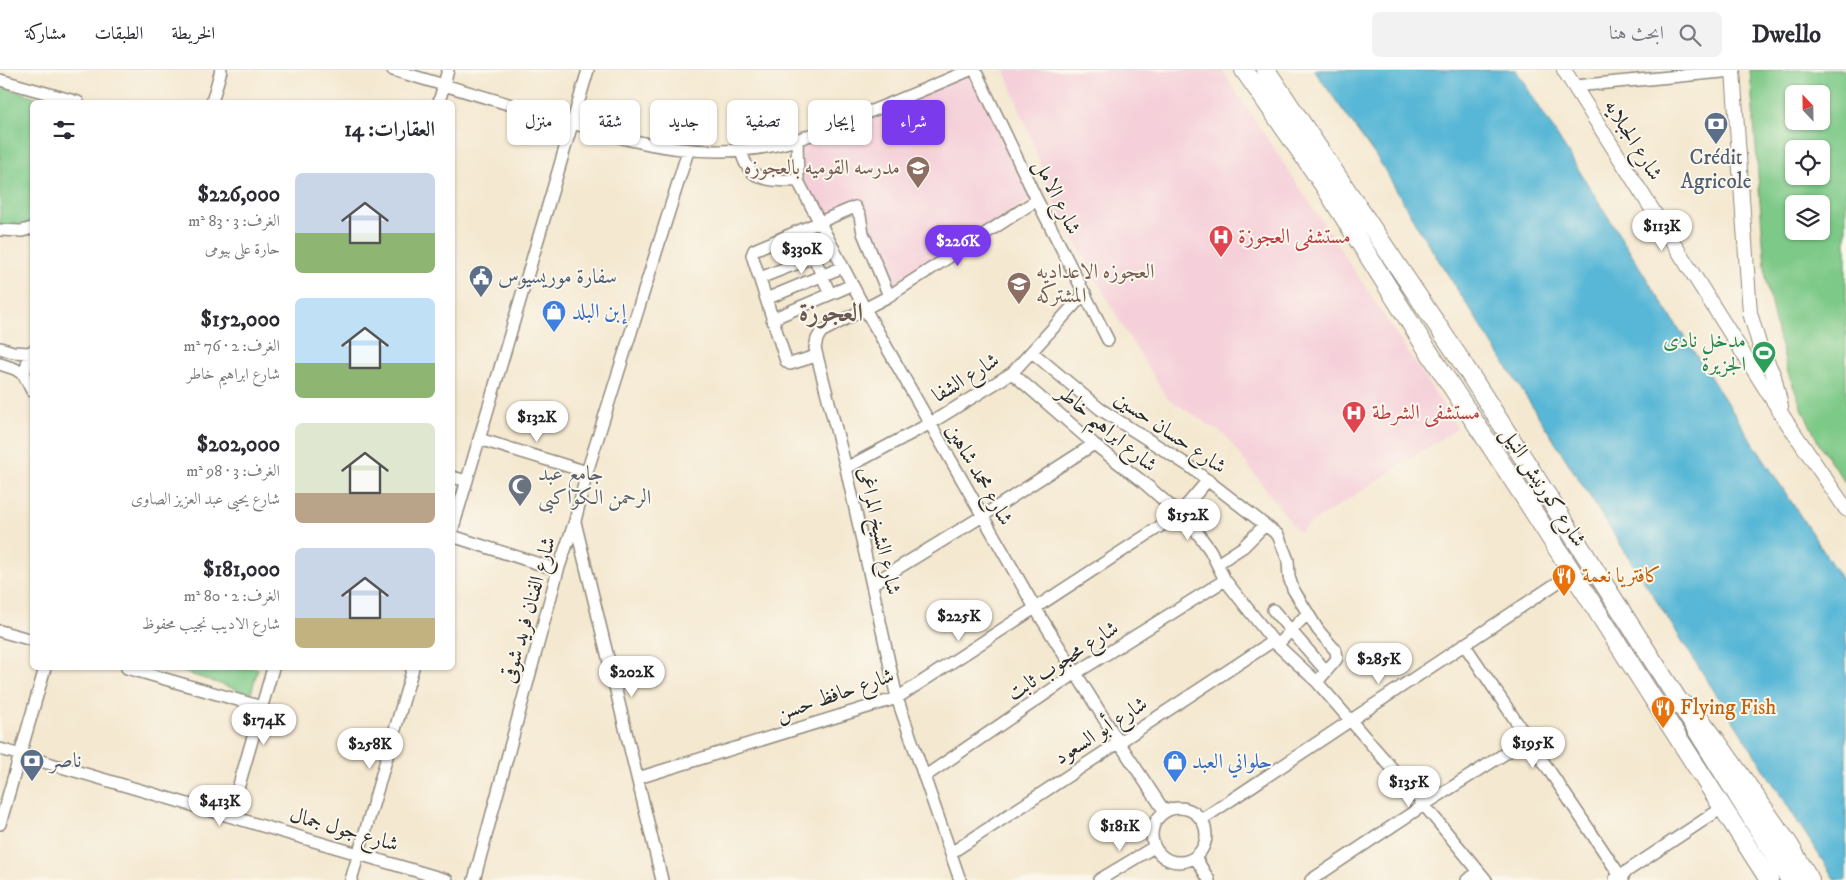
<!DOCTYPE html>
<html lang="ar">
<head>
<meta charset="utf-8">
<style>
	body { margin:0; font-family:"IM FELL DW Pica",Amiri,serif; background:#f2f2f3; color:#2b2b33; direction:rtl; height:100vh; display:flex; flex-direction:column; font-size:19px; white-space:nowrap }
	* { box-sizing:border-box; margin:0 }
	p { font-size:16px; color:#7c7c81 }
	.icon { flex:none; width:28px; height:28px; fill:none; stroke:currentColor; stroke-width:2; stroke-linecap:round; stroke-linejoin:round }
	.map { position:relative; flex:1; overflow:hidden; direction:ltr }
	.sheet { position:absolute; left:30px; top:30px; width:425px; height:570px; display:flex; flex-direction:column; background:#fff; border-radius:8px; box-shadow:0 1px 4px #0004; direction:rtl }
	.sheet>* { flex:none }
	.guide { position:absolute; left:470px; top:30px; width:475px; height:45px; direction:rtl; display:flex; gap:10px }
	.needle { width:32px; rotate:338deg }
	.buttons { position:absolute; left:1785px; top:15px; display:grid; gap:10px }
	.buttons a { display:grid; place-items:center; width:45px; height:45px; border-radius:8px; background:#fff; box-shadow:0 1px 4px #0004; font-size:25px }
	.price { position:absolute; translate:-50% -42px; padding:0 11px; border-radius:18px; background:#fff; color:#222; font-size:16px; line-height:32px; filter:drop-shadow(0 1px 2px #0008) }
	.price::after { content:''; position:absolute; left:50%; top:30px; width:15px; height:11px; margin-left:-8px; background:inherit; clip-path:polygon(0 0,100% 0,50% 100%) }
	.price.selected { background:#7c3aed; color:#fff }
	ul { padding:0; list-style:none }
	li { display:flex; align-items:center; gap:15px; height:125px; padding:0 20px }
	li span { display:grid; place-items:center; flex:none; width:140px; height:100px; border-radius:8px; color:#555 }
	li>.icon { margin-inline-start:auto }
	span .icon { width:60px; height:60px; fill:#fffc; stroke-width:1 }
	li b { font-size:21px }
	h2 { display:flex; justify-content:space-between; align-items:center; height:60px; padding:0 20px; font-size:21px }
	.tag { padding:0 18px; border-radius:8px; background:#fff; box-shadow:0 1px 4px #0004; font-size:18px; line-height:45px }
	.tag.selected { background:#7c3aed; color:#fff }
	header { display:flex; align-items:center; gap:30px; box-sizing:border-box; height:70px; padding:0 25px; background:#fff; border-bottom:1px solid #e1e1e2 }
	header strong { font-size:24px }
	nav { display:flex; gap:28px; margin-inline-start:auto; font-size:18px }
	.search { width:350px; height:45px; background:#f2f2f3; display:flex; align-items:center; gap:12px; box-sizing:border-box; padding:0 18px; border-radius:8px; color:#7c7c81; font-size:19px }
	.map>svg:first-child { display:block }
	.built { fill:#f5cfd9 }
	.green { fill:#7dc987; stroke:#547a59; fill-rule:evenodd }
	.water { fill:#58b7d6; stroke:#427180 }
	.lines { fill:none; stroke-linecap:round; stroke-linejoin:round }
	.minor-casing { stroke:#908a7e; stroke-width:14 }
	.tertiary-casing { stroke:#908a7e; stroke-width:16 }
	.primary-casing { stroke:#908a7e; stroke-width:20 }
	.motorway-casing { stroke:#908a7e; stroke-width:22 }
	.minor { stroke:#fff; stroke-width:11 }
	.tertiary { stroke:#fff; stroke-width:14 }
	.primary { stroke:#fff; stroke-width:18 }
	.motorway { stroke:#fff; stroke-width:20 }
	.labels { text-anchor:middle; dominant-baseline:central; stroke-width:4; stroke-linejoin:round; paint-order:stroke }
	.street-label { font-size:21px; fill:#2b2b2b; stroke:#fbf7ec }
	.service-label { font-size:21px; fill:#4e5e75; stroke:#fbf7ec; text-anchor:start }
	.education-label { font-size:21px; fill:#785e54; stroke:#fbf7ec; text-anchor:end }
	.health-label { font-size:21px; fill:#be3a42; stroke:#fbf7ec; text-anchor:start }
	.shop-label { font-size:21px; fill:#366cbe; stroke:#fbf7ec; text-anchor:start }
	.leisure-label { font-size:21px; fill:#27864d; stroke:#fbf7ec; text-anchor:end }
	.worship-label { font-size:21px; fill:#5b616d; stroke:#fbf7ec; text-anchor:start }
	.food-label { font-size:21px; fill:#c56008; stroke:#fbf7ec; text-anchor:start }
	.district-label { font-size:26px; font-weight:bold; fill:#6a5852; stroke:#fbf7ec }
</style>
</head>
<body>
<header>
<strong>Dwello</strong>
<div class="search"><svg class="icon" aria-label="search" viewBox="0 0 24 24"><circle cx="10" cy="10" r="6"/><path d="M15 15l6 6"/></svg>ابحث هنا</div>
<nav><a>الخريطة</a><a>الطبقات</a><a>مشاركة</a></nav>
</header>
<div class="map">
<svg width="1846" height="810" viewBox="0 0 1846 810">
	<rect width="100%" height="100%" fill="#fbf7ec"/>
	<filter id="ink" filterUnits="userSpaceOnUse"><feTurbulence type="fractalNoise" baseFrequency=".02" numOctaves="2"/><feDisplacementMap in="SourceGraphic" scale="10" xChannelSelector="R" yChannelSelector="G"/><feConvolveMatrix kernelMatrix="1 2 1 2 8 2 1 2 1" color-interpolation-filters="sRGB"/></filter>
	<filter id="wash" filterUnits="userSpaceOnUse"><feTurbulence type="fractalNoise" baseFrequency=".0096" numOctaves="4" result="noise"/><feDisplacementMap in="SourceGraphic" scale="20" xChannelSelector="R" yChannelSelector="G"/><feGaussianBlur stdDeviation="1.12" result="paint"/><feColorMatrix in="noise" values="0 0 0 0 0 0 0 0 0 0 0 0 0 0 0 0 0 1.4 0 .05"/><feComposite in="paint" operator="in"/></filter>
	<g filter="url(#wash)">
		<rect width="100%" height="100%" fill="#f4e8d0"/>
		<path class="built" d="M1005,0H1222L1458,358L1298,462L1225,365L1167,328L1123,257L1059,143Z
			M972,2L1032,128L890,222L858,134L822,149L803,110L801,72Z"/>
		<path class="green" d="M1750,0H1846V414L1819,374L1802,338L1788,303L1776,258L1766,210ZM1794,24H1821V51H1794ZM1794,79H1821V106H1794ZM1794,134H1821V161H1794Z
			M0,16L51,32H32V150L16,159L0,155Z
			M171,598H258L251,624Z"/>
		<path class="water" d="M1314,0H1516L1657,225L1846,516V810H1835L1420,161L1380,92Z"/>
	</g>
	<g filter="url(#ink)">
		<g class="lines">
			<defs>
				<path id="minor" d="M393,0L630,70C684,83 742,86 796,70C812,65 827,58 843,52C886,36 928,18 970,0
					M975,0L1037,130L1108,270
					M0,10L78,32
					M1575,16L1733,1
					M212,32L221,0
					M439,32L448,0
					M797,70L798,111L865,239L1035,538L1118,671L1165,742
					M741,80C748,113 770,110 798,111
					M0,160L22,161L32,158
					M814,187L830,224
					M760,208L834,179
					M766,229L843,197
					M772,249L852,215
					M0,278L13,282L30,283
					M32,281L30,283L24,305L32,321
					M1032,282L1100,339L1189,396L1278,465L1288,490L1289,507L1293,519L1318,560L1336,581L1337,588L1335,591L1317,612
					M816,286L790,294L786,291L752,185L754,180L855,137L860,146L863,163L889,226
					M0,294L15,299L24,305
					M1012,303L1094,374L1143,412L1191,454L1210,480L1225,510L1273,571L1317,612L1424,735L1486,810
					M479,369L587,402
					M846,398L929,354L1012,303L1085,223
					M452,407L467,411
					M575,452L662,810
					M452,461L588,0
					M452,466L558,500
					M1217,494L1243,477L1265,455
					M872,514L981,447L1094,374
					M1273,540L1326,601
					M0,561L32,570
					M1464,574L1623,810
					M1277,575L1308,543
					M127,598L262,637
					M0,679L447,810
					M924,707L1076,603L1225,510
					M638,708L897,628L1179,444L1208,410
					M1152 765a27 27 0 1 1 54 0a27 27 0 1 1-54 0Z
					M230,746L273,598
					M1201,750L1572,503
					M0,754L45,598
					M951,783L1273,571
					M1195,787L1209,810
					M1615,809L1722,738
					M351,810L413,598
					M474,810L558,500L575,451L587,402L688,81
					M960,810L897,628L846,398L815,278L817,269L821,262L889,226L1037,130
					M1099,810L1154,777
					M1311,810L1424,735L1528,669
					M1467,810L1479,802"/>
				<path id="tertiary" d="M1564,0L1784,348L1846,439
					M1733,0L1750,243L1760,277L1774,306L1781,336"/>
				<path id="primary" d="M1244,0L1323,114L1423,273L1526,430L1769,810
					M1266,0L1458,286L1680,633L1790,810"/>
				<path id="motorway" d="M1680,633L1700,651L1716,672L1788,775L1809,810"/>
			</defs>
			<use href="#minor" class="minor-casing"/>
			<use href="#tertiary" class="tertiary-casing"/>
			<use href="#primary" class="primary-casing"/>
			<use href="#motorway" class="motorway-casing"/>
			<use href="#minor" class="minor"/>
			<use href="#tertiary" class="tertiary"/>
			<use href="#primary" class="primary"/>
			<use href="#motorway" class="motorway"/>
		</g>
	</g>
	<defs>
		<symbol id="bank-pin" viewBox="-11 -11 22 30"><path d="M0 17L-7.5 6A9.5 9.5 0 1 1 7.5 6Z" fill="#5c6f8a" stroke="#fbf7ec"/><path d="M-6-4H6V4H-6ZM0-2.3a2.3 2.3 0 1 0 0 4.6a2.3 2.3 0 1 0 0-4.6Z" fill="#fff"/></symbol>
		<symbol id="school-pin" viewBox="-11 -11 22 30"><path d="M0 17L-7.5 6A9.5 9.5 0 1 1 7.5 6Z" fill="#8d6e63" stroke="#fbf7ec"/><path d="M0-5L7-2L0 1L-7-2ZM-4 1L0 2.5L4 1V4Q0 6-4 4Z" fill="#fff"/></symbol>
		<symbol id="hospital-pin" viewBox="-11 -11 22 30"><path d="M0 17L-7.5 6A9.5 9.5 0 1 1 7.5 6Z" fill="#e0444e" stroke="#fbf7ec"/><path d="M-5-5h3v3.5h4V-5h3V5h-3V1.5h-4V5h-3Z" fill="#fff"/></symbol>
		<symbol id="civic-pin" viewBox="-11 -11 22 30"><path d="M0 17L-7.5 6A9.5 9.5 0 1 1 7.5 6Z" fill="#5c6f8a" stroke="#fbf7ec"/><path d="M-.6-6.5H3V-4.5H.6V-3L4-1V1h2V6H-6V1h2V-1L-.6-3ZM-1.2 2.5V6h2.4V2.5Z" fill="#fff"/></symbol>
		<symbol id="shop-pin" viewBox="-11 -11 22 30"><path d="M0 17L-7.5 6A9.5 9.5 0 1 1 7.5 6Z" fill="#3f7fe0" stroke="#fbf7ec"/><path d="M-5-2.5h2.3a2.7 3.5 0 0 1 5.4 0H5L5.5 6h-11ZM-1.5-2.5h3a1.5 2.3 0 0 0-3 0Z" fill="#fff"/></symbol>
		<symbol id="stadium-pin" viewBox="-11 -11 22 30"><path d="M0 17L-7.5 6A9.5 9.5 0 1 1 7.5 6Z" fill="#2e9e5b" stroke="#fbf7ec"/><path d="M0-5a6.5 5 0 1 0 0 10a6.5 5 0 1 0 0-10ZM-3.5-1.8h7v3.6h-7Z" fill="#fff"/></symbol>
		<symbol id="mosque-pin" viewBox="-11 -11 22 30"><path d="M0 17L-7.5 6A9.5 9.5 0 1 1 7.5 6Z" fill="#6b7280" stroke="#fbf7ec"/><path d="M3.5-4.9A6 6 0 1 0 3.5 4.9A5 5 0 1 1 3.5-4.9Z" fill="#fff"/></symbol>
		<symbol id="restaurant-pin" viewBox="-11 -11 22 30"><path d="M0 17L-7.5 6A9.5 9.5 0 1 1 7.5 6Z" fill="#e8710a" stroke="#fbf7ec"/><path d="M-5-6h1v4h1v-4h1v4h1v-4h1v5L-1.5 .5V6h-2V.5L-5-1ZM5-6V6H3V1.5H1.5Q1.5-4 5-6Z" fill="#fff"/></symbol>
	</defs>
	<g fill-rule="evenodd">
		<use href="#bank-pin" x="1702" y="40" width="28" height="38"/>
		<use href="#school-pin" x="904" y="84" width="28" height="38"/>
		<use href="#hospital-pin" x="1207" y="153" width="28" height="38"/>
		<use href="#civic-pin" x="467" y="193" width="28" height="38"/>
		<use href="#school-pin" x="1005" y="200" width="28" height="38"/>
		<use href="#shop-pin" x="540" y="228" width="28" height="38"/>
		<use href="#stadium-pin" x="1750" y="269" width="28" height="38"/>
		<use href="#hospital-pin" x="1340" y="329" width="28" height="38"/>
		<use href="#mosque-pin" x="506" y="402" width="28" height="38"/>
		<use href="#restaurant-pin" x="1550" y="492" width="28" height="38"/>
		<use href="#restaurant-pin" x="1649" y="624" width="28" height="38"/>
		<use href="#bank-pin" x="18" y="677" width="28" height="38"/>
		<use href="#shop-pin" x="1161" y="678" width="28" height="38"/>
	</g>
	<g class="labels">
		<g class="street-label">
			<text transform="translate(1633 70) rotate(58)">شارع الجبلايه</text>
			<text transform="translate(1057 127) rotate(64)">شارع الامل</text>
			<text transform="translate(966 308) rotate(-32)">شارع الشفا</text>
			<text transform="translate(1107 359) rotate(40)">شارع ابراهيم خاطر</text>
			<text transform="translate(1170 363) rotate(34)">شارع حسان حسين</text>
			<text transform="translate(979 405) rotate(60)">شارع محمد شاهين</text>
			<text transform="translate(1543 417) rotate(57)">شارع كورنيش النيل</text>
			<text transform="translate(879 461) rotate(77)">شارع الشيخ المراغى</text>
			<text transform="translate(529 540) rotate(-74)">شارع الفنان فريد شوقى</text>
			<text transform="translate(1063 591) rotate(-33)">شارع محجوب ثابت</text>
			<text transform="translate(835 625) rotate(-19)">شارع حافظ حسن</text>
			<text transform="translate(1101 661) rotate(-33)">شارع أبو السعود</text>
			<text transform="translate(344 760) rotate(16)">شارع جول جمال</text>
		</g>
		<g class="service-label">
			<text x="1716" y="88" text-anchor="middle">Crédit<tspan x="1716" dy="24">Agricole</tspan></text>
			<text x="498" y="207">سفارة موريسيوس</text>
			<text x="50" y="691">ناصر</text>
		</g>
		<g class="education-label">
			<text x="900" y="98">مدرسه القوميه بالعجوزه</text>
			<text x="1036" y="202" text-anchor="start">العجوزه الاعداديه<tspan x="1036" dy="24">المشتركه</tspan></text>
		</g>
		<g class="health-label">
			<text x="1238" y="167">مستشفى العجوزة</text>
			<text x="1372" y="343">مستشفى الشرطة</text>
		</g>
		<g class="shop-label">
			<text x="572" y="242">إبن البلد</text>
			<text x="1192" y="692">حلواني العبد</text>
		</g>
		<g class="leisure-label">
			<text x="1746" y="271">مدخل نادى<tspan x="1746" dy="24">الجزيرة</tspan></text>
		</g>
		<g class="worship-label">
			<text x="538" y="404">جامع عبد<tspan x="538" dy="24">الرحمن الكواكبى</tspan></text>
		</g>
		<g class="food-label">
			<text x="1582" y="506">كافتريا نعمة</text>
			<text x="1680" y="638">Flying Fish</text>
		</g>
		<g class="district-label">
			<text x="831" y="243">العجوزة</text>
		</g>
	</g>
</svg>
<div class="buttons">
<a><svg class="needle" viewBox="-14 -14 28 28"><path d="M0-13l5 13h-10z" fill="#e53935"/><path d="M0 13l5-13h-10z" fill="#7c7c81"/></svg></a>
<a><svg class="icon" aria-label="locate" viewBox="0 0 24 24"><circle cx="12" cy="12" r="6"/><path d="M12 2v4M12 18v4M2 12h4M18 12h4"/></svg></a>
<a><svg class="icon" aria-label="layers" viewBox="0 0 24 24"><path d="M12 4l9 5-9 5-9-5zM3 14l9 5 9-5"/></svg></a>
</div>
<b class="price" style="left:1662px;top:182px">$113K</b>
<b class="price selected" style="left:958px;top:197px">$226K</b>
<b class="price" style="left:802px;top:205px">$330K</b>
<b class="price" style="left:537px;top:373px">$132K</b>
<b class="price" style="left:1188px;top:471px">$152K</b>
<b class="price" style="left:959px;top:572px">$225K</b>
<b class="price" style="left:1379px;top:615px">$285K</b>
<b class="price" style="left:632px;top:628px">$202K</b>
<b class="price" style="left:264px;top:676px">$174K</b>
<b class="price" style="left:1533px;top:699px">$195K</b>
<b class="price" style="left:370px;top:700px">$258K</b>
<b class="price" style="left:1409px;top:738px">$135K</b>
<b class="price" style="left:220px;top:757px">$413K</b>
<b class="price" style="left:1120px;top:782px">$181K</b>
<div class="guide">
<a class="tag selected">شراء</a>
<a class="tag">إيجار</a>
<a class="tag">تصفية</a>
<a class="tag">جديد</a>
<a class="tag">شقة</a>
<a class="tag">منزل</a>
</div>
<section class="sheet">
<h2>العقارات: 14<svg class="icon" aria-label="filters" viewBox="0 0 24 24"><path d="M4 7h16M4 17h16"/><circle cx="9" cy="7" r="2"/><circle cx="15" cy="17" r="2"/></svg></h2>
<ul>
<li><span style="background:linear-gradient(#c9d6e8 60%,#8fb573 0)"><svg class="icon" aria-label="home" viewBox="0 0 24 24"><path d="M3 11l9-7 9 7M6 9v11h12V9"/></svg></span><div><b>$226,000</b><p>الغرف: 3 · 83 m²</p><p>حارة على بيومى</p></div></li>
<li><span style="background:linear-gradient(#bfe0f5 65%,#8fb573 0)"><svg class="icon" aria-label="home" viewBox="0 0 24 24"><path d="M3 11l9-7 9 7M6 9v11h12V9"/></svg></span><div><b>$152,000</b><p>الغرف: 2 · 76 m²</p><p>شارع ابراهيم خاطر</p></div></li>
<li><span style="background:linear-gradient(#dfe7d0 70%,#b9a48a 0)"><svg class="icon" aria-label="home" viewBox="0 0 24 24"><path d="M3 11l9-7 9 7M6 9v11h12V9"/></svg></span><div><b>$202,000</b><p>الغرف: 3 · 98 m²</p><p>شارع يحيى عبد العزيز الصاوى</p></div></li>
<li><span style="background:linear-gradient(#c9d6e8 70%,#c2b280 0)"><svg class="icon" aria-label="home" viewBox="0 0 24 24"><path d="M3 11l9-7 9 7M6 9v11h12V9"/></svg></span><div><b>$181,000</b><p>الغرف: 2 · 80 m²</p><p>شارع الاديب نجيب محفوظ</p></div></li>
</ul>
</section>
</div>
</body>
</html>
